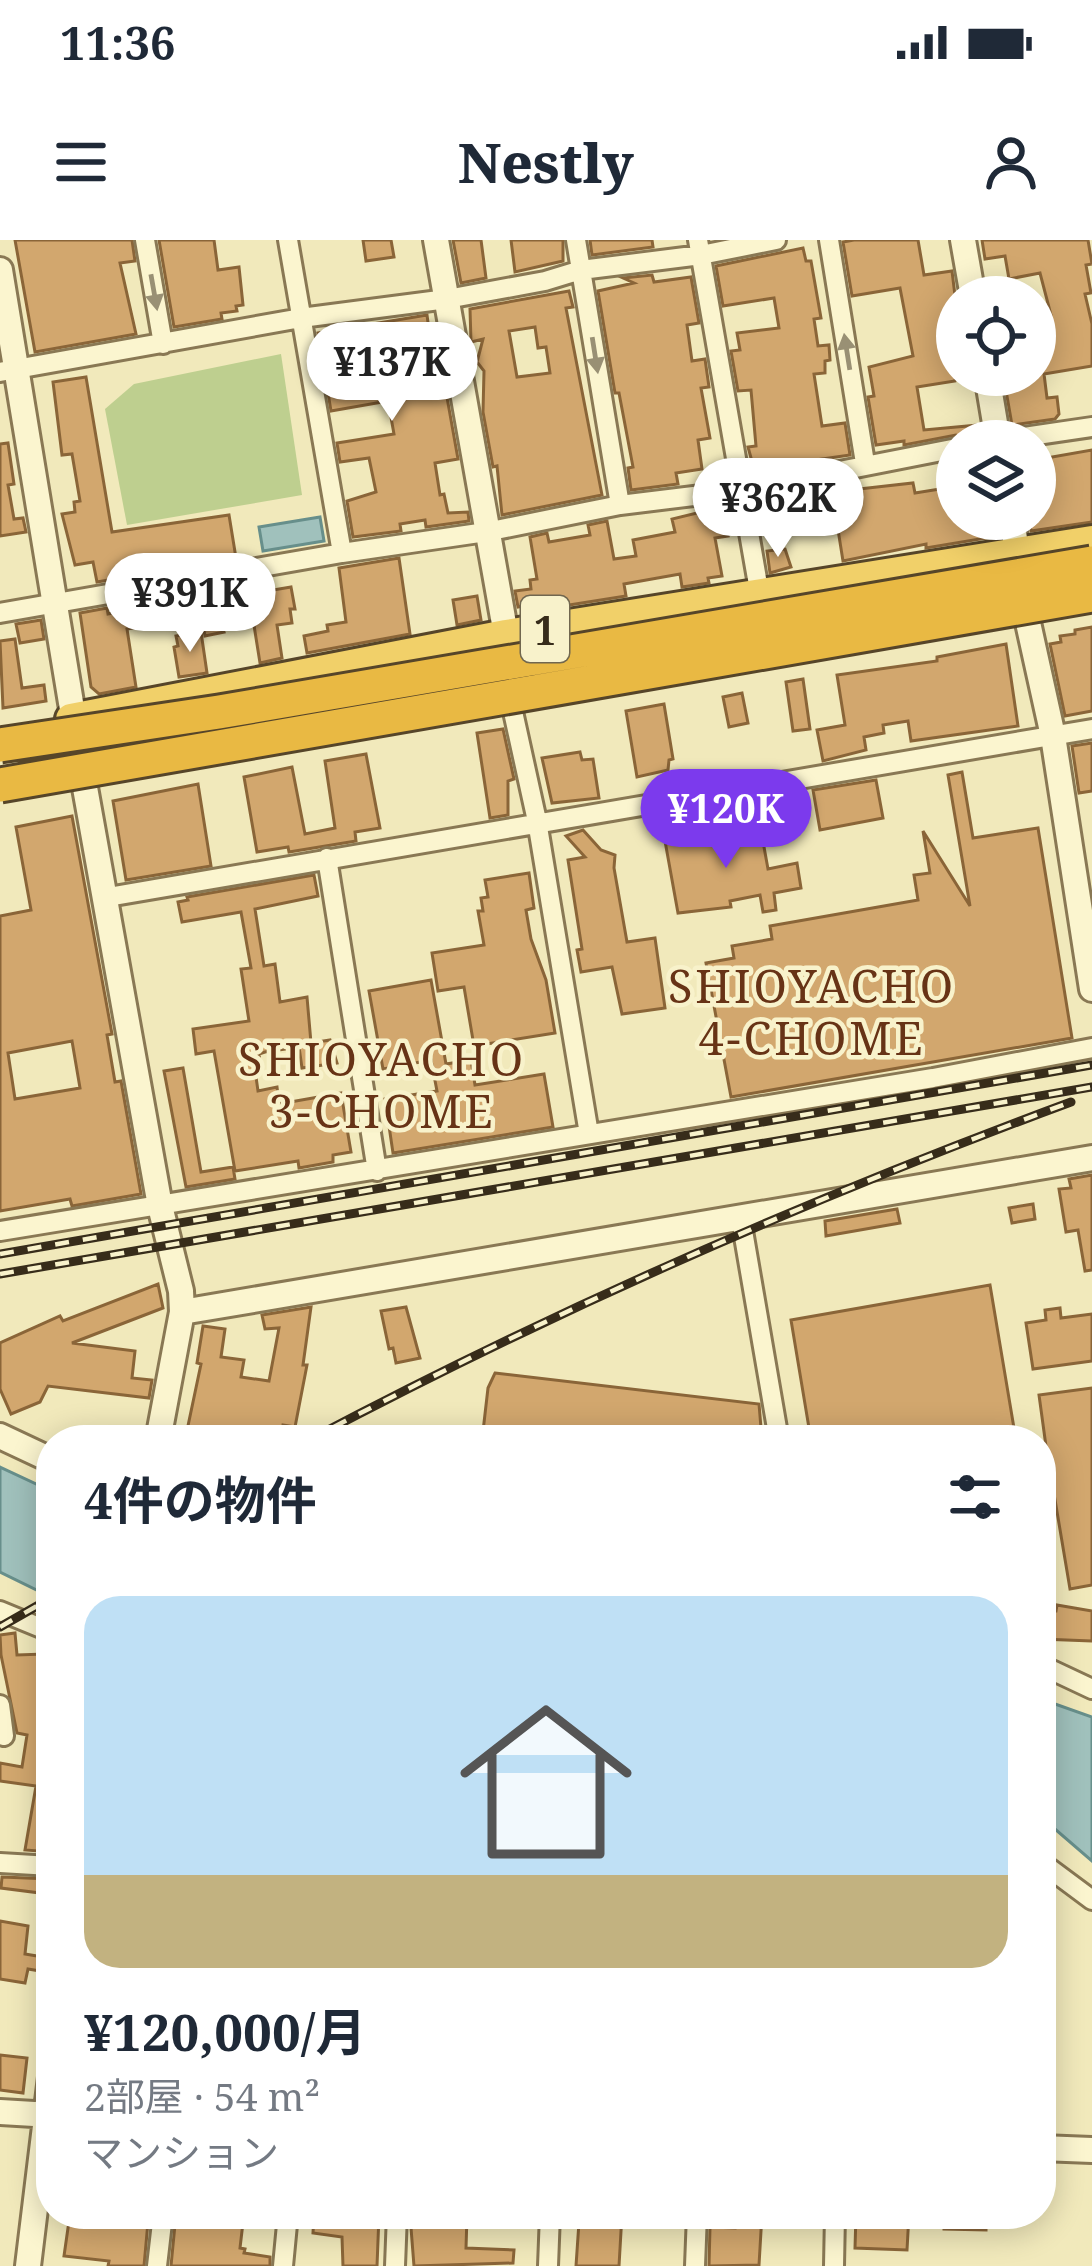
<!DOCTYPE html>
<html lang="ja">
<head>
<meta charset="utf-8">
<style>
	body { margin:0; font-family:"Noto Serif","Noto Sans JP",serif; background:#f2f2f3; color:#1f2937; height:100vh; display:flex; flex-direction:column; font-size:45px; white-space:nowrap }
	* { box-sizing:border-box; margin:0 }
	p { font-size:39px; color:#747a83 }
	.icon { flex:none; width:66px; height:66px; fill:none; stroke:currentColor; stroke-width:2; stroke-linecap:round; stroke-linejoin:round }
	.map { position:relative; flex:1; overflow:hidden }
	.sheet { position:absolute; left:36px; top:1185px; width:1020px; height:804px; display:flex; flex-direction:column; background:#fff; border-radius:48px; box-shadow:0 6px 30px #0003 }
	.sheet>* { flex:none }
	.tools { position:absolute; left:936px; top:36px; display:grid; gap:24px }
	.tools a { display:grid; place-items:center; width:120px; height:120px; border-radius:50%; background:#fff; box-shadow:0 6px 30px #0003; font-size:60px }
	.price { position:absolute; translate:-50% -102px; padding:0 27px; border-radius:42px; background:#fff; color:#222; font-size:39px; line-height:78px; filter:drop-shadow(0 3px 6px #0008) }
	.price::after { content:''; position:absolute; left:50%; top:72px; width:36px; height:27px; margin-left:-18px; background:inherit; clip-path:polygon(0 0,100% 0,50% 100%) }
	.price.current { background:#7c3aed; color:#fff }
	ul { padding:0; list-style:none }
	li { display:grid; align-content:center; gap:24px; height:636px; padding:0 48px }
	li+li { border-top:3px solid #e0e1e3 }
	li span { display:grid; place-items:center; height:372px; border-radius:36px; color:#555 }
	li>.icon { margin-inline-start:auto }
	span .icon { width:216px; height:216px; fill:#fffc; stroke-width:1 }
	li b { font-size:51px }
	h2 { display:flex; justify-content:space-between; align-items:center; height:144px; padding:0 48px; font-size:51px }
	.status { display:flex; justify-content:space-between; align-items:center; height:84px; padding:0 60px; background:#fff; direction:ltr }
	.status svg { height:33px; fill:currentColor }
	header { display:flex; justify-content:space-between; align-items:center; height:156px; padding:0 48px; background:#fff; font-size:54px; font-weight:800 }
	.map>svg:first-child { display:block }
	.green { fill:#becf8f }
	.water { fill:#a0c1bc; stroke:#678f8b; stroke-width:3 }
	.building { fill:#d2a76e; stroke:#8a6538; stroke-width:3; fill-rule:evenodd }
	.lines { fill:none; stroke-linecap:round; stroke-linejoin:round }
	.minor-casing { stroke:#897854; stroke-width:24 }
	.tertiary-casing { stroke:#897854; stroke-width:30 }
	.trunk-casing { stroke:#564529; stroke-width:36 }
	.minor { stroke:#fbf5cf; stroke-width:18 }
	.tertiary { stroke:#fbf5cf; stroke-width:24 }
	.trunk { stroke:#f1d069; stroke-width:30 }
	.rail-casing { stroke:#372c1a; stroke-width:9 }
	.rail { stroke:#f8f2cb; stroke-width:4.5; stroke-dasharray:14; stroke-linecap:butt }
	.motorway-bridge-casing { stroke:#564529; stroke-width:39; stroke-linecap:butt }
	.motorway-bridge { stroke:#e9b943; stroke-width:33 }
	.oneway { fill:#999074 }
	.labels { text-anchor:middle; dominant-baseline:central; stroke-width:9; stroke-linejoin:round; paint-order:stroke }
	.shield { fill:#f8f2cb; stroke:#71674f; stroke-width:3 }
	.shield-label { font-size:39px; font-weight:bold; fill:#372c1a }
	.neighbourhood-label { font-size:45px; letter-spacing:3px; fill:#673316; stroke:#f8f2cb }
</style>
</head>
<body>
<div class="status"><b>11:36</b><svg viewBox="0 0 49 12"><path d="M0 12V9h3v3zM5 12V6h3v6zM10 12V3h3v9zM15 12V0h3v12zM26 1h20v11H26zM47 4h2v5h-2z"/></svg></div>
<header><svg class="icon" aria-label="menu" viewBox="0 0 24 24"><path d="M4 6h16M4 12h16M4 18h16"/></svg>Nestly<svg class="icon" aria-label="person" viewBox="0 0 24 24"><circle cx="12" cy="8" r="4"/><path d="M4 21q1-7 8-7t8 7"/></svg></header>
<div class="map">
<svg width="1092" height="2026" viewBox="0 0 1092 2026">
	<rect width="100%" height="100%" fill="#f1e9bb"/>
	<path class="green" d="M281,114L302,255L127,285L105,169L134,144Z"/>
	<path class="water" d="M320,277L324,301L263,311L259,287Z
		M0,1227L51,1251V1357L0,1332Z
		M1041,1459L1092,1477V1621L1041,1577Z"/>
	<path class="building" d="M15,0H132L135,21L120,23L136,94L35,112Z
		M159,0H214L218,30L239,27L243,65L236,66L237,71L221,73L222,79L174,87Z
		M363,0H391L394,17L366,21Z
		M453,0H481L486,38L461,43Z
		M511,0H563V21L515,32Z
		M590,0H652L653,7L592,15Z
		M854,0H918L924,35L952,31L957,72L944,74L949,108L957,107L955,141L917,147L924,190L979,185L980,198L968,200L956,195L904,205V201L876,205L868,157L874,156L869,127L913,116L900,48L852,56L843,2Z
		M982,0H1088L1092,24L1086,25L1091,53L1085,54L1092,84V126L1044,134L1047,158L1057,157L1059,174L1055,179L1012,185L1004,139L1035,135V85L1050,83L1051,75L1040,33L1009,39L1005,16L985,19Z
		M803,8L806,21H811L821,78L814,79L818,106L829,105L830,120L825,121V133L814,134L822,186L845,183L850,215L754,229L748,207L756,206L751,150L738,151L731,111L740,110L737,93L779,88L774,58L723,66L716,26Z
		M652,35L654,42L691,37L699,83L687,85L692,121L705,119L709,147L701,148L710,198L698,200L702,229L676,233L678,244L631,250L628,228L633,227L619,153H615L598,51L634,43L623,38Z
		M569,51L573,67L566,68L602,255L502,275L497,226L493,227L483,172L484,131L477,122L483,99L471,102L470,69ZM535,87L538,108L546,107L550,133L517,137L509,91Z
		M427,75L431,105L402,109L407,140L443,135L458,219L435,223L440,255L444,254L448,273L468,272L469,281L426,287L425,280L400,284L401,291L353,297L347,261L376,252L369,218L340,222L337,203L394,194L388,161L331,171L318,93Z
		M86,137L112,292L229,275L236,318L97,342L93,322L75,325L62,274L75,272L74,262L80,261L72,214L62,215L53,142Z
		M8,203L14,244L8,245L14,279L23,278L26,292L0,296V204Z
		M1092,210V282L1031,291L1029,279H1035V220Z
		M913,243L915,253L952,247L957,250V279H996L998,296L926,308V304L843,321L832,252Z
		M730,265L734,288L726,289L728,296L715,298L722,336L708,338L709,343L682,347L680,334L624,344L626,356L525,372L524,366L518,367L515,351L531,349L530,340L537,339L530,297L547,293L549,302L590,295L588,285L607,281L614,319L636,316L633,300L675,292L672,279Z
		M785,309L791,327L770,333L767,311Z
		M399,318L410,394L307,413L304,396L328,391L327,385L346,382L339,328Z
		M291,347L295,369H290L292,383L277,385L282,418L260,423L249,354Z
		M477,356L481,380L457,385L453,360Z
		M153,365L156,384L127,389L136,447L99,454L91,447L80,373L107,368L108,374Z
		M216,367L224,392L205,396L200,370Z
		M41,380L44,399L20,403L16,384Z
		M1092,387V471L1065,476L1050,404L1061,402L1060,396L1075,394V390Z
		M201,392L207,433L179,437L174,407L178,406L176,396Z
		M15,399L22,448L44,445L46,461L3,468L0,401Z
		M1006,404L1018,486L911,501L908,481L883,485L884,493L864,497L866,510L823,521L817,490L845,485L837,435L937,421V417Z
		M803,439L810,489L793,491L786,442Z
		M742,453L748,483L729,487L723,457Z
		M664,464L673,519L669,520L668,530L637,537L626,471Z
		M503,489L514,539L508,541V575L490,578L477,493Z
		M1092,503V551L1079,553L1072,506Z
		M580,512L582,520L593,519L599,558L552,563L542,518Z
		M366,514L380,588L355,592L356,601L289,612L288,607L257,612L244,537L292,527L305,594L335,588L325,521Z
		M962,532L973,598L1038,588L1072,798L731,857L706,723L734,718L732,706L772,699L770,686L918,660L914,635L930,633L923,591L970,666L948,535Z
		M876,540L883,578L820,590L813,550Z
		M198,544L211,626L126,640L113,561Z
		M72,576L112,794L107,795L115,842L121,841L141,954L72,966L70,959L0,971V676L31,670L16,587ZM72,801L80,848L15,859L8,813Z
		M760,585L768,629L797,623L801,648L774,653L776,670L763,672L760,655L730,661L731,667L678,673L665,601Z
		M583,590L601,610L615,615L614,628L627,702L655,698L665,768L622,774L612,727L581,732L577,710L582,709L568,620L585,617L566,596Z
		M529,633L534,668L526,670L531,699L546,740L555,793L474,806L464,747L438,751L432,713L484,705L478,671H483L481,658L488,657L485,640Z
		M314,635L318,656L255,669L264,726L275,724L280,762L307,757L311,803L330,800L337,823L302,828L299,807L265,812L259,814L260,822L254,823L258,851L277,847L279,864L341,853L351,912L333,915V922L299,928L298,921L235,931L214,811L196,814L193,789L249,781L241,729L251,728L241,672L182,682L178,662L188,660L187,657Z
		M431,740L446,824L471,820L475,845L544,834L553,887L393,913L385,859L437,851L431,820L383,829L369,751Z
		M183,828L201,932L233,927L235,939L186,947L164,831Z
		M1092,935V1030L1085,1031L1078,990L1066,992L1059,949L1071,948L1069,939Z
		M1033,964L1035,979L1012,983L1009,968Z
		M897,969L900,983L826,996L825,981Z
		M158,1044L163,1068L72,1103L135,1111L132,1138L152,1140L149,1158L48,1146L40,1162L11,1174L0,1149V1103L60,1076L63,1081Z
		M990,1045L1016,1200H811L791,1080Z
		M311,1067L303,1125H307L295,1187L283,1185L281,1200H185L201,1124L197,1123L203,1086L225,1089L221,1117L244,1120L241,1137L269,1141L279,1088L265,1089L262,1075Z
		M406,1067L420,1118L396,1123L393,1108L389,1109L381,1071Z
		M1060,1068L1061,1078L1092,1074V1121L1033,1129L1026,1083L1046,1080L1045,1070Z
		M495,1133L759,1164L762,1200H482L488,1148Z
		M1092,1148V1345L1070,1349L1051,1236L1041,1238V1222L1048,1221L1039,1155Z
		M1057,1365L1092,1371V1401L1041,1399V1371H1056Z
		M15,1393L17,1415L44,1414L45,1423L51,1422V1438H45L44,1446L46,1483L51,1484V1612L25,1610L36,1546L0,1541V1523L22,1527L27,1495L17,1493L1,1415L0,1395Z
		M2,1637L50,1639L48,1654L1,1648Z
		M0,1681L28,1686L25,1714L49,1718L46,1732L28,1729L25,1743L0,1739Z
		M0,1815L27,1818L23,1853L0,1850Z
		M70,1974L146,1975L145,1981L148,1982L144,2026H108L109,2021L64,2016Z
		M176,1974H244L240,2008L245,2009L244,2013L270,2017V2026H171Z
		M314,1974L379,1975L377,2026H343L342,1997L313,1993Z
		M603,1974H622L619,2026H576L579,1982H602Z
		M735,1974H762L759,2025L709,2026L710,1987L735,1988Z
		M779,1974H819L818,1987L779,1985Z
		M856,1974H909L907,2010L855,2008Z
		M944,1974H986V1990L944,1989Z
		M410,1975L467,1976L466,2008L514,2010L513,2023L414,2026Z"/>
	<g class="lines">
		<defs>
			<path id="minor" d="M145,0L163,104
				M288,0L342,313
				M576,0L620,265
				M698,0L760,356
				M829,0L865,223
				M0,132L301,78L447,59L545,41L581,30L701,15L776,0
				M996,201L1092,187
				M0,373L342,313L486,292L620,265L743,250L957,208
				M512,467L537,581L589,894
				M327,618L377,931
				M108,657L1092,489
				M741,979L779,1200
				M0,991L933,838L1092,808
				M0,1371L51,1392
				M1041,1425L1092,1449
				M0,1465L4,1496L0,1495
				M1041,1622L1092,1660
				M0,1623L51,1626
				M157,2026L163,1974
				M283,2026L288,1974
				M395,2026L397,1974
				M548,2026L550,1974
				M695,2026L697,1974
				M834,2026L835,1974"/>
			<path id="tertiary" d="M436,0L506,395
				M963,0L973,57
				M0,30L84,542L160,966L181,1051L182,1072L158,1200
				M987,135L998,201
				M1012,279L1027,378L1053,496L1092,749
				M182,1072L1092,918
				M0,1196L51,1220
				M0,1872L51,1875
				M1041,1908L1092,1910
				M28,2026L51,1837"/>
			<path id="trunk" d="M71,479L506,395L1092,301"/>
		</defs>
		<use href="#minor" class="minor-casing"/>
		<use href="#tertiary" class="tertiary-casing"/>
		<use href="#trunk" class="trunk-casing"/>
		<use href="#minor" class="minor"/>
		<use href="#tertiary" class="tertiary"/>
		<use href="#trunk" class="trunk"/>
		<defs>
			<path id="rail" d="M0,1014L1092,825
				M0,1034L1092,847
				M309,1200C555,1070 811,958 1071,862
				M0,1387L51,1358"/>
		</defs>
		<use href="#rail" class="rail-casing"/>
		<use href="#rail" class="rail"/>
		<defs>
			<path id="motorway-bridge" d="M0,505L219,472L1092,323
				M0,545L1092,355"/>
		</defs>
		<use href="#motorway-bridge" class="motorway-bridge-casing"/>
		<use href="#motorway-bridge" class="motorway-bridge"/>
	</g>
	<defs><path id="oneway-solid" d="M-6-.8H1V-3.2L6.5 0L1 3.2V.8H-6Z" transform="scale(3)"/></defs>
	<g class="oneway">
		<use href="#oneway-solid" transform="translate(154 52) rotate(80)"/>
		<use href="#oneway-solid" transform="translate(847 112) rotate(-99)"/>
		<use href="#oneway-solid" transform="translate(595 115) rotate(81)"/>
	</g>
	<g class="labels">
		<rect class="shield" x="521" y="356" width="48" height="66" rx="9"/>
		<g class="shield-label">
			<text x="545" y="389">1</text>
		</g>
		<g class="neighbourhood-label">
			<text x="812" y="745">SHIOYACHO<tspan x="812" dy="52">4-CHOME</tspan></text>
			<text x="382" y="818">SHIOYACHO<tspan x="382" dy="52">3-CHOME</tspan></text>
		</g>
	</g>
</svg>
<div class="tools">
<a><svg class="icon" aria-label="locate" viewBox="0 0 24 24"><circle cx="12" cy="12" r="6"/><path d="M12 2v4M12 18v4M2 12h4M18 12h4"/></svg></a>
<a><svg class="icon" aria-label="layers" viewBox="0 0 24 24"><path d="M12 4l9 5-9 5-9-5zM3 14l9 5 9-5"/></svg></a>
</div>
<b class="price" style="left:392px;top:184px">¥137K</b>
<b class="price" style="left:778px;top:320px">¥362K</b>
<b class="price" style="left:190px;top:415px">¥391K</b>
<b class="price current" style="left:726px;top:631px">¥120K</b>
<section class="sheet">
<h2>4件の物件<svg class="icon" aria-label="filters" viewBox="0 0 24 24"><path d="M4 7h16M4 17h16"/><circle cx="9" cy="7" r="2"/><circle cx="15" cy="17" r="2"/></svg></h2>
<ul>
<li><span style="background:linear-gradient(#bfe0f5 75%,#c2b280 0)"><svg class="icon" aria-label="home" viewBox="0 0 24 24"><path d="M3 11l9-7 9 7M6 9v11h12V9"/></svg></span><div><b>¥120,000/月</b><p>2部屋 · 54 m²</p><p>マンション</p></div></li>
</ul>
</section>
</div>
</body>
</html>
